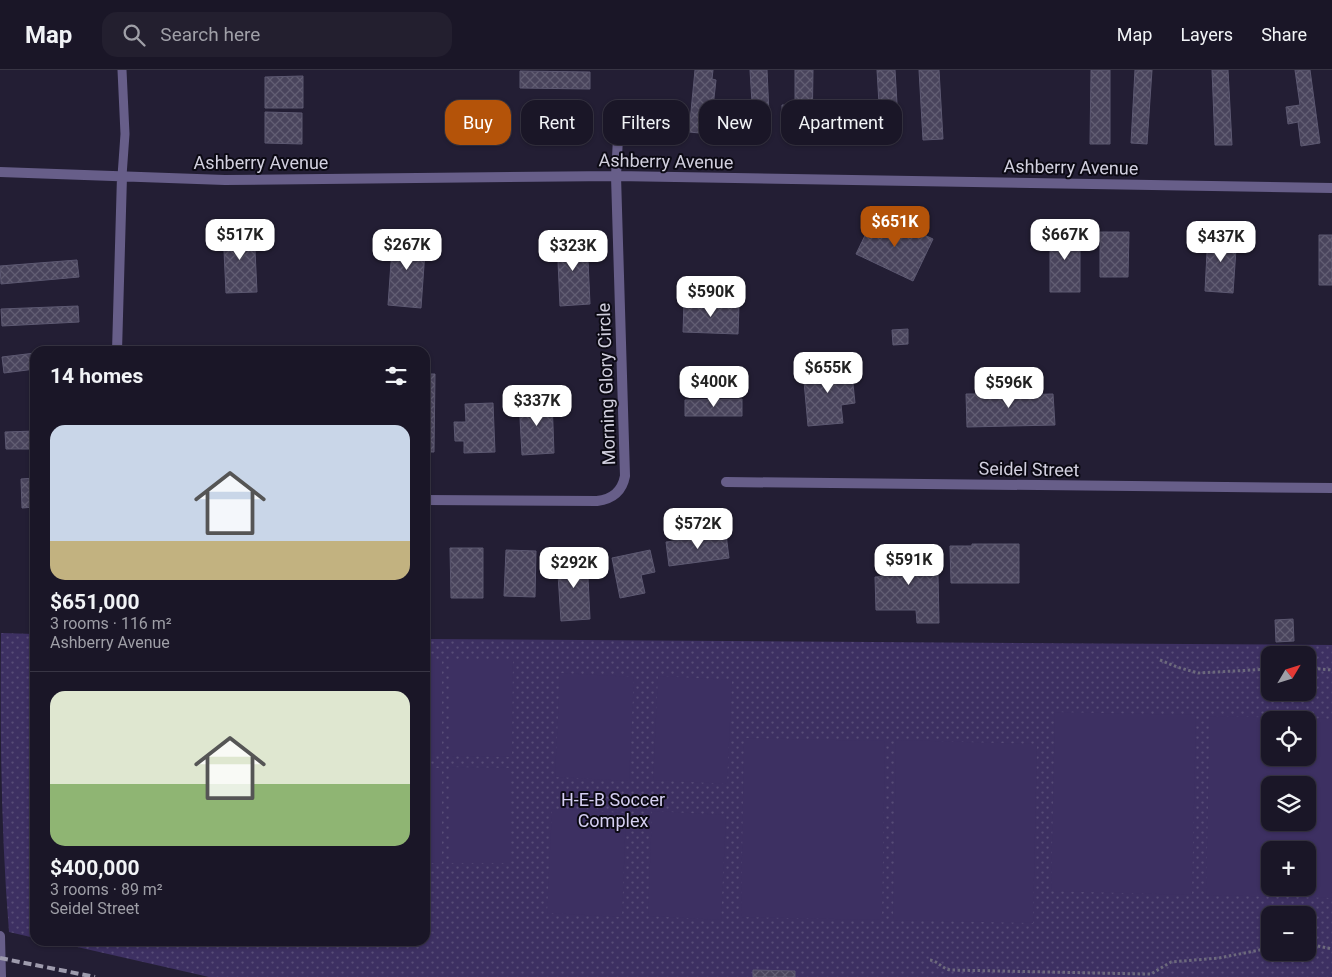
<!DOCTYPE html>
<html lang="en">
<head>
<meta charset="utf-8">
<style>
	body { margin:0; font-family:Roboto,sans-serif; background:#231f2f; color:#f1f3f6; height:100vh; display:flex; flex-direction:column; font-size:19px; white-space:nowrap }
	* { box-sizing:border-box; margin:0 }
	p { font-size:16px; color:#9f9fa7 }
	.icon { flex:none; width:28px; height:28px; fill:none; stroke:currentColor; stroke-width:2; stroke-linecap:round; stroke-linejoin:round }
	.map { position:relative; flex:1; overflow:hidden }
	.drawer { position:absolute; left:30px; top:276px; width:400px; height:600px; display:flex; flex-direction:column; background:#1a1627; border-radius:15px; box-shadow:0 1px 4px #0004,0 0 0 1px #383544 }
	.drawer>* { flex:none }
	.guide { position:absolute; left:445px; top:30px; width:475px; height:45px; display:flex; gap:10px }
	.needle { width:32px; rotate:52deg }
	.buttons { position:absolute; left:1261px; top:576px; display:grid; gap:10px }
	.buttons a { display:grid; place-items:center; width:55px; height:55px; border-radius:10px; background:#1a1627; box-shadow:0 1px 4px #0004,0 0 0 1px #383544; font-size:25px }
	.price { position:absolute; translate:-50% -42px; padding:0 11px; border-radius:10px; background:#fff; color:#222; font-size:16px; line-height:32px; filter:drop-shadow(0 1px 2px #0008) }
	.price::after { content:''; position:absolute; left:50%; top:30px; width:15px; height:11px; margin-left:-8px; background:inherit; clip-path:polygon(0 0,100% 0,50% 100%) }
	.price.current { background:#b45309; color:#fff }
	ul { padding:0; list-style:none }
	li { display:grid; align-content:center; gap:10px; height:265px; padding:0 20px }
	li+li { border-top:1px solid #383544 }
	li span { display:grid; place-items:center; height:155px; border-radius:15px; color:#555 }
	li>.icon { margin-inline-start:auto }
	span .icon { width:90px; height:90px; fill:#fffc; stroke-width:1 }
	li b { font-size:21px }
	h2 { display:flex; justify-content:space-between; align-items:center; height:60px; padding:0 20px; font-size:21px }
	.tag { padding:0 18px; border-radius:15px; background:#1a1627; box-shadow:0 1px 4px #0004,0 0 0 1px #383544; font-size:18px; line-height:45px }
	.tag.current { background:#b45309; color:#fff }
	header { display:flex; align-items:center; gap:30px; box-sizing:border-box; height:70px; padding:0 25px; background:#1a1627; border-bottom:1px solid #383544 }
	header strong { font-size:24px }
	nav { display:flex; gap:28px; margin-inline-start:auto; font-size:18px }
	.search { width:350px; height:45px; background:#231f2f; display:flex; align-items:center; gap:12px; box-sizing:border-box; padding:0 18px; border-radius:15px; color:#9f9fa7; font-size:19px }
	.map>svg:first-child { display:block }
	.grass { fill:url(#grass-dots); fill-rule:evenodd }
	.pitch { fill:#3d3062; fill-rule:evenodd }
	.building { fill:url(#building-cross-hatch); stroke:#5c5871 }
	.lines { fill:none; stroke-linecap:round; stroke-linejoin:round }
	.path { stroke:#6c697c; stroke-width:3; stroke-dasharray:2.5 2.5; stroke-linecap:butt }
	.lane { stroke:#675e89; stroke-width:9 }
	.street { stroke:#675e89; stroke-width:10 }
	.rail { stroke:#9e9bad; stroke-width:4; stroke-dasharray:8 4; stroke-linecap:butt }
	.labels { text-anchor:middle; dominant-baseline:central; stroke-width:4; stroke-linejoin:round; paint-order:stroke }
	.street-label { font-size:18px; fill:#d2d0df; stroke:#0c0a14 }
	.park-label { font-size:18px; fill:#d6d0f2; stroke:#0c0a14 }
</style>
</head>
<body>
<header>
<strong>Map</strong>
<div class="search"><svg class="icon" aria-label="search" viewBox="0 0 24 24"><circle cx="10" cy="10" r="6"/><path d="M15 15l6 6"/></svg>Search here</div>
<nav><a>Map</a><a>Layers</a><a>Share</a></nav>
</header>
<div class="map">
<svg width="1332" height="907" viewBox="0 0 1332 907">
	<defs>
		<pattern id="grass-dots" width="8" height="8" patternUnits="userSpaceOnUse" patternTransform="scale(1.25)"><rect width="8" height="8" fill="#3d3062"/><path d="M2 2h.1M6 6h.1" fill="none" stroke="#584d78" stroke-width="1.8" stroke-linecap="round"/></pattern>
		<pattern id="building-cross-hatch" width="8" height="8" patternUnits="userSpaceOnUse" patternTransform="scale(1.25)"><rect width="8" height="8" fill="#49445c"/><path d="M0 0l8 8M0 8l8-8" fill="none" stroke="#625e73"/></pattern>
	</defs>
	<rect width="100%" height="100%" fill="#231e34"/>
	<path class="grass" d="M1,563L35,564V868L9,862C1,763 0,663 1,563Z
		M425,569L1332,575V907H209L51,871H425ZM1270,585H1308V622H1270ZM1270,650H1308V688H1270ZM1270,715H1308V752H1270ZM1270,780H1308V818H1270ZM1270,845H1308V882H1270Z"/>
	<path class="pitch" d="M425,590H442V685H425Z
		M451,591H513L512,687L451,686Z
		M560,603L634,607L629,711L555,707Z
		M658,606L732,610L727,714L653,710Z
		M1055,642L1196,645L1192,825L1051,821Z
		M1210,646L1332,649V828L1206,825ZM1270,650H1308V688H1270ZM1270,715H1308V752H1270ZM1270,780H1308V818H1270Z
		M744,668L885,671L882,850L741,847Z
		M896,670L1037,674L1033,853L893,850Z
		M449,697L511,698V793H449Z
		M425,698H442V793H425Z
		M552,739L626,743L622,847L547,843Z
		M652,741L726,745L721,850L648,846Z"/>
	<path class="building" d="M695,0H713L712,9L716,10L710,64L689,62Z
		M750,0H767L770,65L754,66Z
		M795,0H813L812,66H795V52H782V35H795Z
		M877,0H895L899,67L881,68Z
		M919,0H939L943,69L923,70Z
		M1091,0H1110V74H1090Z
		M1135,0H1152L1147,74L1131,73Z
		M1212,0H1228L1232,75H1215Z
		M1295,0H1310L1320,73L1301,76L1298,52L1288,54L1286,37L1300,35Z
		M520,1L590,2V19L520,18Z
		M303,6V38H265V7Z
		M265,42L302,43V74L265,73Z
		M872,151L890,159L894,151L933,169L913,211L856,184Z
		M254,159L257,222L226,223L223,160Z
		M1050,160H1080V222H1050Z
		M1100,162H1129L1128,207H1100Z
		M1208,163L1237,165L1233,223L1205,221Z
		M393,165L426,167L421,238L388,235Z
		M1319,165H1332V215H1319Z
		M587,168L590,234L560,236L557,169Z
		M77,190L79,207L1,214L0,196Z
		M684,233L739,235L738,264L683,262Z
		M78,236L79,252L2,256L1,239Z
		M908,259V274L893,275L892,260Z
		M78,277L79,281H47Z
		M35,283V299L4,303L2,287Z
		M851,295L855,333L841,335L843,353L808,356L803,300Z
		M425,304H435L434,382H425Z
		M1005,314L1006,325L1053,324L1055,355L967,357L966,324H986V315Z
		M552,329L554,383L522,385L519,330Z
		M742,329V346H685V330Z
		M493,333L495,382L464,383V371H455L454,352H466L465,334Z
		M35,361V379H6L5,362Z
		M35,408V437L22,438L21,409Z
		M726,464L729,488L669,496L666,472Z
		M972,474H1019V513H951L950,476H972Z
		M450,478H483V528H451Z
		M888,478H922L923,504H938L939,553H917L916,540H876L875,507L889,506Z
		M506,480L536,481L535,527L504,526Z
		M650,480L655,502L641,505L645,523L620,528L612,488Z
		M587,487L590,549L561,551L557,489Z
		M1293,549L1294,571L1276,572L1275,550Z
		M753,900L795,901V907H753Z"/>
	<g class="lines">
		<path class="path" d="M1160,590L1177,597L1198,603L1270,599
			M1308,598L1332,600
			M1308,874L1332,879
			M930,890C938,891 942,899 951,900L1144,904H1151L1171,892L1219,888L1270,878"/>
		<path class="lane" d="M122,106L125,64L122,0"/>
		<path class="street" d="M0,102L225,110L616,106L1332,118
			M117,281L122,106
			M726,412L1332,418
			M425,430L597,431C612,429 622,422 625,406L616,106L618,68
			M0,866L1,907"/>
		<path class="rail" d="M0,888L95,907"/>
	</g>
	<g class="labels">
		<g class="street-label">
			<text transform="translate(666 91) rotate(1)">Ashberry Avenue</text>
			<text x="261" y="92">Ashberry Avenue</text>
			<text transform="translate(1071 97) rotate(1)">Ashberry Avenue</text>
			<text transform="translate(606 314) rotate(-92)">Morning Glory Circle</text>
			<text transform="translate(1029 399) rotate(1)">Seidel Street</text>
		</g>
		<g class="park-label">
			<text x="613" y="729">H-E-B Soccer<tspan x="613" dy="21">Complex</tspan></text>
		</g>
	</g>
</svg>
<div class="buttons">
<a><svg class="needle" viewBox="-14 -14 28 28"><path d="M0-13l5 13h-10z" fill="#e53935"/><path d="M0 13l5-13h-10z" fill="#9f9fa7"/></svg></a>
<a><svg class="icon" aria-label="locate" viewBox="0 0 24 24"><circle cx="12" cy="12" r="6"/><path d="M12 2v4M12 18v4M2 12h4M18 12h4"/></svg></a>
<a><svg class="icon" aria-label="layers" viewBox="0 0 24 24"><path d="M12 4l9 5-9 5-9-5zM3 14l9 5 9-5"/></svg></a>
<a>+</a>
<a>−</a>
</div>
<b class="price current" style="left:895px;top:178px">$651K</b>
<b class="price" style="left:240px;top:191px">$517K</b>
<b class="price" style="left:1065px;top:191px">$667K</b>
<b class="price" style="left:1221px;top:193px">$437K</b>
<b class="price" style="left:407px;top:201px">$267K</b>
<b class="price" style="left:573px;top:202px">$323K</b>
<b class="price" style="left:711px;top:248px">$590K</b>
<b class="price" style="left:828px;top:324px">$655K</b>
<b class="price" style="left:714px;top:338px">$400K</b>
<b class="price" style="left:1009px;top:339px">$596K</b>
<b class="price" style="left:537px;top:357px">$337K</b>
<b class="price" style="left:698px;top:480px">$572K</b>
<b class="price" style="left:909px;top:516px">$591K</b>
<b class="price" style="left:574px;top:519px">$292K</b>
<div class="guide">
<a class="tag current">Buy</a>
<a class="tag">Rent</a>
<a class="tag">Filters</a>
<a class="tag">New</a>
<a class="tag">Apartment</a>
</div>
<section class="drawer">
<h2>14 homes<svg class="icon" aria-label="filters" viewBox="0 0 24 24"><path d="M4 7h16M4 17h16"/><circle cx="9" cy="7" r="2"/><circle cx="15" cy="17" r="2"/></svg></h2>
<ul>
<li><span style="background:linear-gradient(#c9d6e8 75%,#c2b280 0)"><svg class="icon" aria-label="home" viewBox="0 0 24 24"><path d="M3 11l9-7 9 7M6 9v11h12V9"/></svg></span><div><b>$651,000</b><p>3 rooms · 116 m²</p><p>Ashberry Avenue</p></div></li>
<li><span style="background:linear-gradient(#dfe7d0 60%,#8fb573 0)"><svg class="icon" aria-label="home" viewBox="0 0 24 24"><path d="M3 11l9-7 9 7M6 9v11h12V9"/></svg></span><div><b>$400,000</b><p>3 rooms · 89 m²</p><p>Seidel Street</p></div></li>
</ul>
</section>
</div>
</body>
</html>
